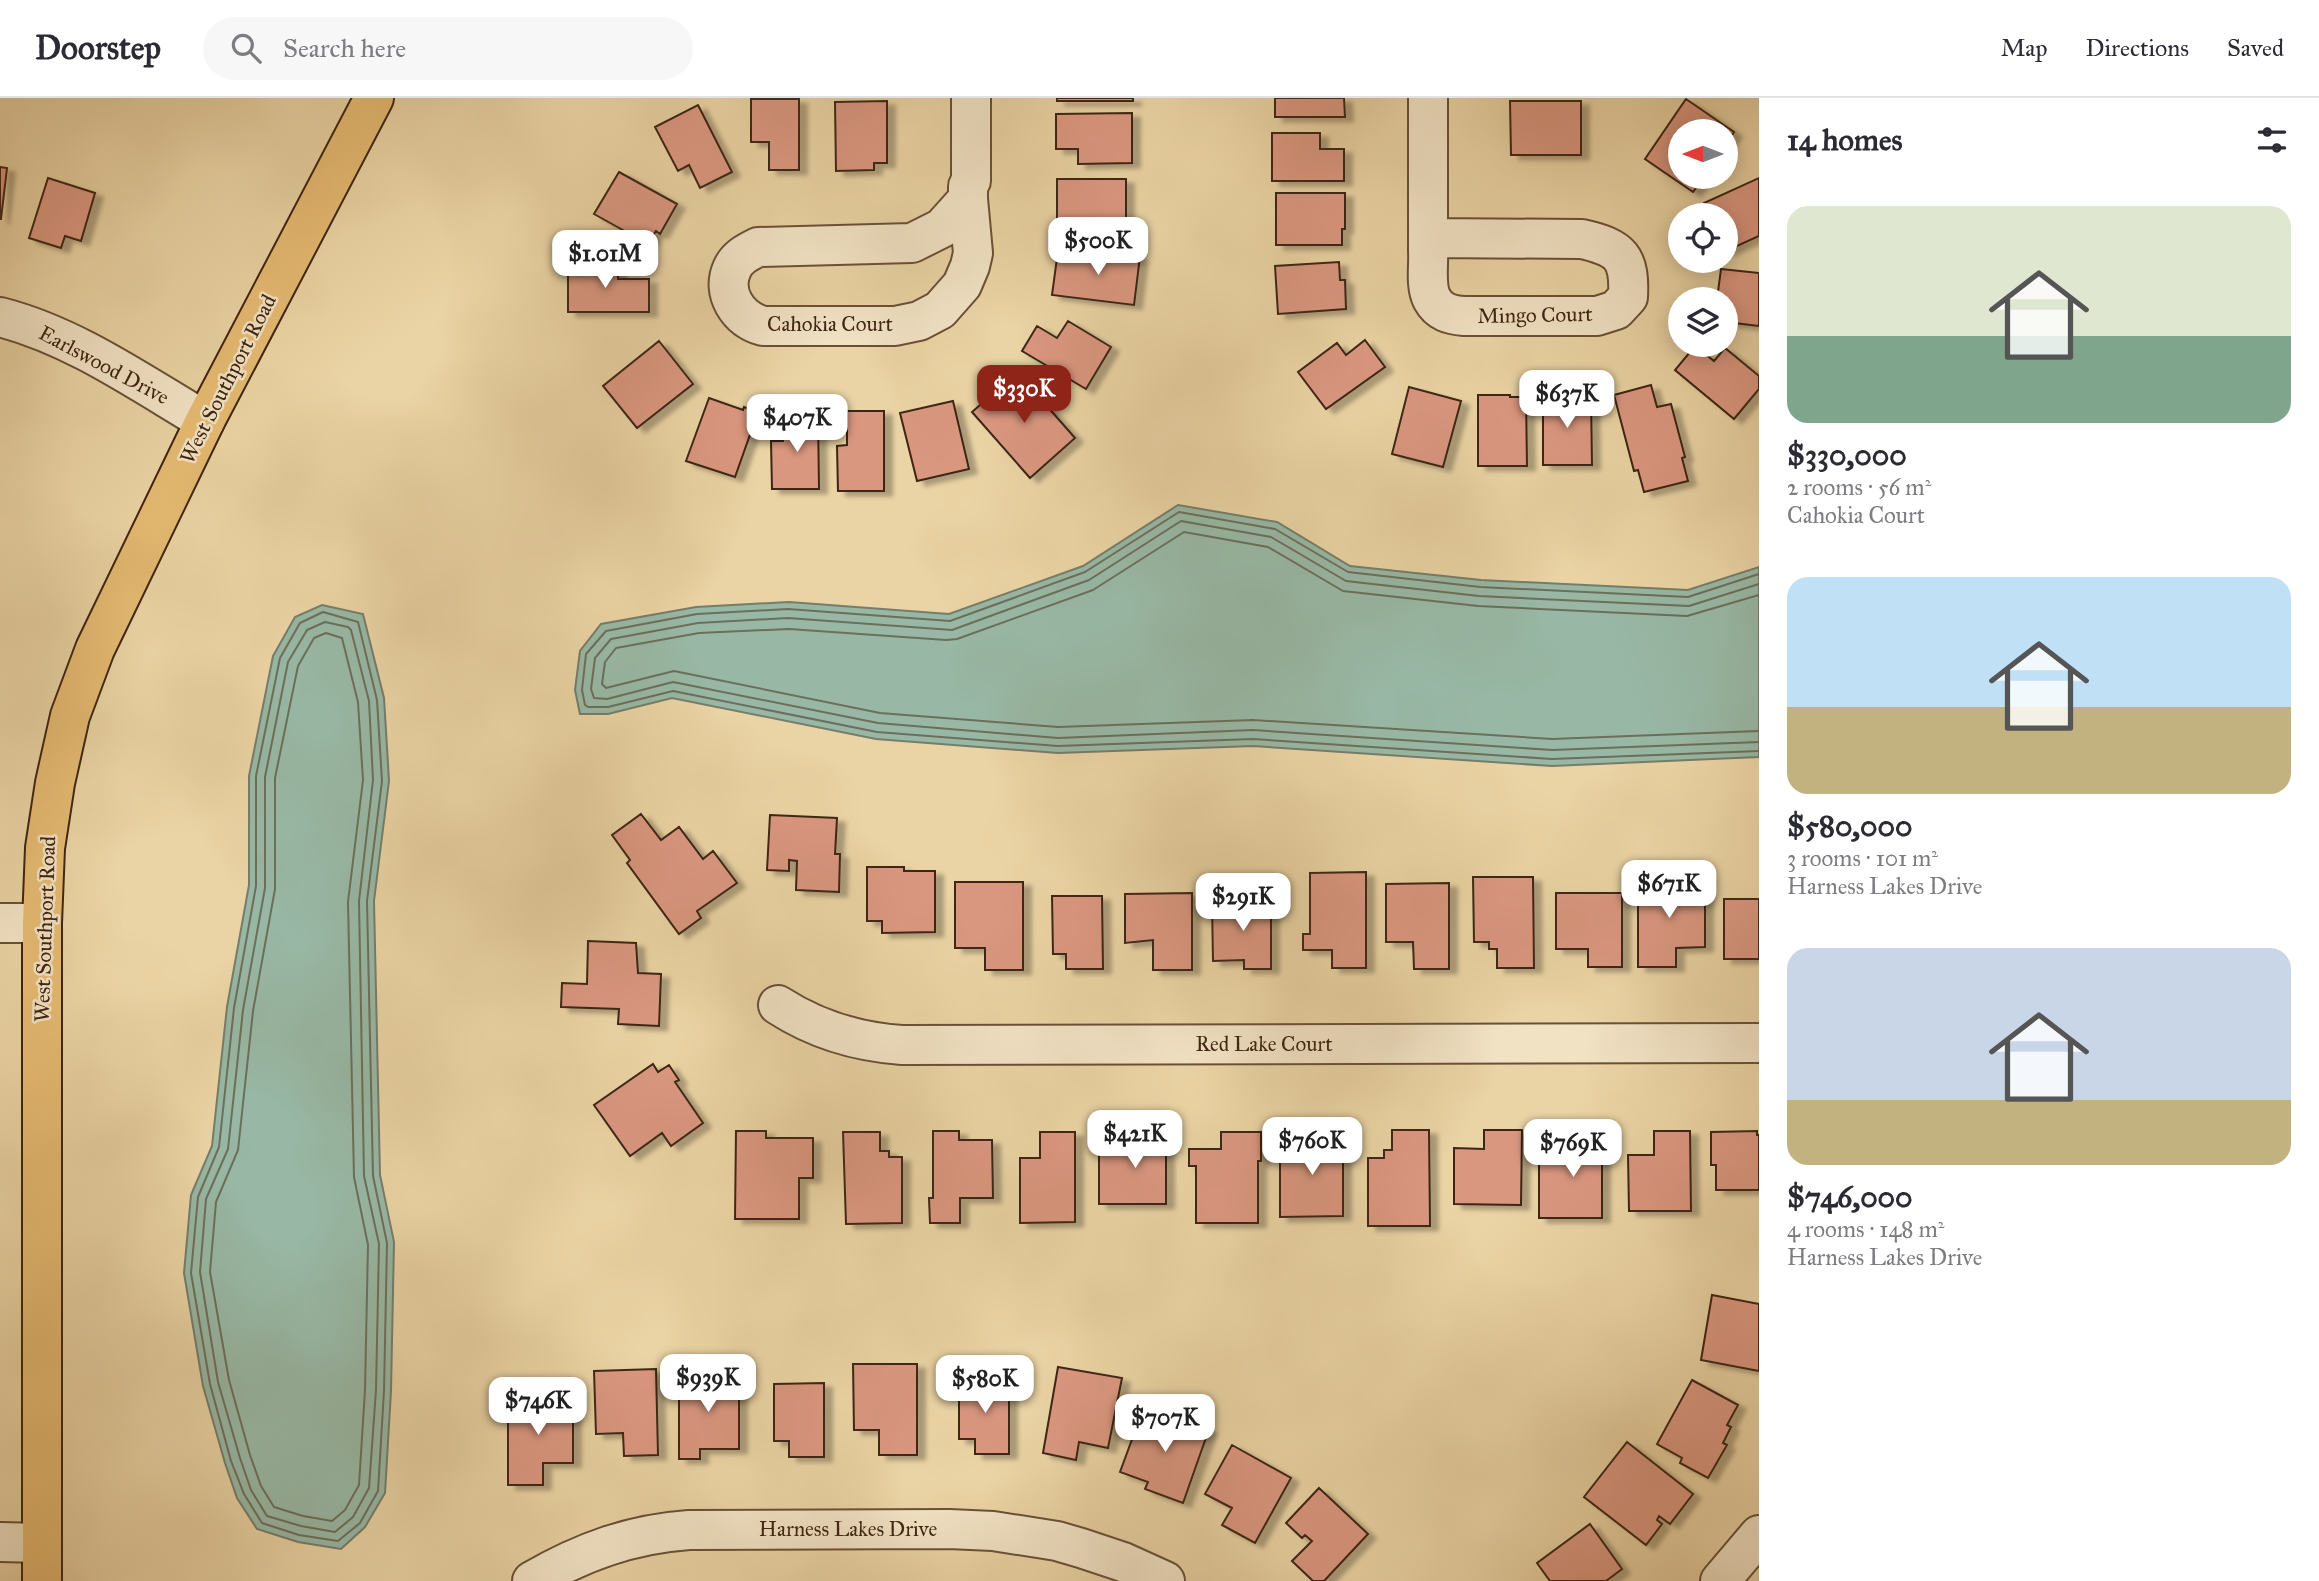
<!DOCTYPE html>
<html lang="en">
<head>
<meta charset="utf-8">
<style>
	body { margin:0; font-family:"IM FELL Great Primer",serif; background:#f7f7f7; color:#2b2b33; height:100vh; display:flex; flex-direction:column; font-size:26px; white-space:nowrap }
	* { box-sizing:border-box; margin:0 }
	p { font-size:23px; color:#7c7c81 }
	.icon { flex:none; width:38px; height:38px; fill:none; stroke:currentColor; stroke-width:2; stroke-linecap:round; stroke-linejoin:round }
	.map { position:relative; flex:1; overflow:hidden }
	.panel { display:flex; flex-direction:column; background:#fff; width:560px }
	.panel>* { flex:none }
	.needle { width:46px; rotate:270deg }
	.buttons { position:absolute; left:1668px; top:21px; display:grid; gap:14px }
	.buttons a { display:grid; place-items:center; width:70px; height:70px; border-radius:50%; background:#fff; box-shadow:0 4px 18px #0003; font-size:35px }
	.price { position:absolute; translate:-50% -60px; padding:0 16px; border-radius:14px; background:#fff; color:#222; font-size:23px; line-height:46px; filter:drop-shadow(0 2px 4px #0008) }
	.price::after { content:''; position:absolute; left:50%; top:42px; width:21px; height:16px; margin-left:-10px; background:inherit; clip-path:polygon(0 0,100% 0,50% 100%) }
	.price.current { background:#8f2418; color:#fff }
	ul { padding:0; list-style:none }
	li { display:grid; align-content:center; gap:14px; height:371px; padding:0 28px }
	li span { display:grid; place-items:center; height:217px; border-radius:21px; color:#555 }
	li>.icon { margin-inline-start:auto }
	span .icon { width:126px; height:126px; fill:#fffc; stroke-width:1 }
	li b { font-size:30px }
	h2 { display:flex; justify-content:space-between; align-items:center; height:84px; padding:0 28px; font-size:30px }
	header { display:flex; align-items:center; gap:42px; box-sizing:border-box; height:98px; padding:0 35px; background:#fff; border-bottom:2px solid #e1e1e2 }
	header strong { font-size:33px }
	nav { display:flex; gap:38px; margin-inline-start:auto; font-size:24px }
	.search { width:490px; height:63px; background:#f7f7f7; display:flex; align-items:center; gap:18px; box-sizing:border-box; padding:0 24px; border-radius:38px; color:#7c7c81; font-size:26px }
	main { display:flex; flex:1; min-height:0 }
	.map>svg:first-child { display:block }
	.water { fill:#98b8a5; stroke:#747e6b; stroke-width:2 }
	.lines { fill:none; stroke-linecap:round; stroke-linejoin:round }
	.shore { stroke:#6b6f5c; stroke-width:2 }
	.building { fill:#da9780; stroke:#3e2613; stroke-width:2; filter:url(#shadow) }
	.minor-casing { stroke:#695137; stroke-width:42 }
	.major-casing { stroke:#3e2613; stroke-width:42 }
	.minor { stroke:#f1e2c4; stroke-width:38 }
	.major { stroke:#e5ba72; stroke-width:38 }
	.labels { text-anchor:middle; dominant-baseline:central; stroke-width:5; stroke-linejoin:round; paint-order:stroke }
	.street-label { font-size:21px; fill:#3e2613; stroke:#f1e2c4 }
</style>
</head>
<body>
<header>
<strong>Doorstep</strong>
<div class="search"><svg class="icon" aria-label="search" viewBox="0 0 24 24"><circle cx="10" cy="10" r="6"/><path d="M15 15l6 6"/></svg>Search here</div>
<nav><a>Map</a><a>Directions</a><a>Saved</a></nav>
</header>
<main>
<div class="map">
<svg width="1759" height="1483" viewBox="0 0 1759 1483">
	<defs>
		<filter id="shadow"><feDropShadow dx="8" dy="4.5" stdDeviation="2" flood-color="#0004"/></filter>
	</defs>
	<rect width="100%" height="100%" fill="#ead3a4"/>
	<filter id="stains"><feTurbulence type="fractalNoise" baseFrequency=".00286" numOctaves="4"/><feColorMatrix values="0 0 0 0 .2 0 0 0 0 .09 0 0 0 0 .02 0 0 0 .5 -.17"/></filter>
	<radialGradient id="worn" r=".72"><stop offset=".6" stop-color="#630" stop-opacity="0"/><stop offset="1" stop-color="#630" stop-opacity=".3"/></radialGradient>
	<path class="water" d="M1178,407L1277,424L1350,468L1481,482L1688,492L1759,469V659L1552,668L1253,648L1058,655L876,641L672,600L608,616H580L575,592L580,553L601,526L696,509L789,504L949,516L1083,468Z
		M322,507L363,516L384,600L389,683L374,803L380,1077L394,1144L391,1293L385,1395L365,1429L341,1451L298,1444L257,1431L237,1400L225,1365L203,1288L184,1175L191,1097L212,1048L227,909L249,787V678L273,558L295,519Z"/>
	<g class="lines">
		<path class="shore" d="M1759,476L1688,499L1480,489L1348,474L1275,431L1179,414L1085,474L950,523L788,511L697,516L606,533L586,556L582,592L585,607L588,609H608L673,593L877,634L1058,648L1253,641L1552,661L1759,653
			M1759,486L1689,508L1479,498L1346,483L1271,439L1181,423L1089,482L952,532L788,520L698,525L611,541L595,560L591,591L594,600L607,601L673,584L878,625L1058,640L1253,632L1552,652L1759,644
			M1759,497L1687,518L1478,508L1343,493L1268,449L1184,434L1093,492L957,541L946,542L789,531L699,535L616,550L605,564L602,586L606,590L674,573L880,615L1058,629L1253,622L1552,641L1759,633
			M323,514L358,524L377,602L382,683L367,803L373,1078L387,1145L384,1293L378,1393L360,1425L338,1443L299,1437L262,1425L244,1396L231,1363L210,1286L191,1175L198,1099L219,1049L234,910L256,788V678L280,560L300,525Z
			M325,524L348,529L351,532L369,603L373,682L359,803L364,1078L379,1146L376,1292L369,1390L353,1419L335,1434L301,1428L267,1418L251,1392L240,1360L218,1284L200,1174L206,1101L228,1051L243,912L265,790V679L288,564L307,532Z
			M326,535L342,540L358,604L363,682L348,804L354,1079L368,1147L365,1292L359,1387L345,1412L332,1423L303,1418L274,1409L261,1388L250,1357L229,1282L210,1174L216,1104L238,1052L253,913L275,791V680L298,568L314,540Z"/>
	</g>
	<path class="building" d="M1057,0H1133V3H1057Z
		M1275,0H1344L1345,19H1275Z
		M751,1H799V72H769V44H751Z
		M1686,1L1734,34L1726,47V33H1680V79H1704L1693,94L1645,61Z
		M887,3V65H874V72L836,73L835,4Z
		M1510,3H1581V57H1511Z
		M698,7L732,74L700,90L689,67L678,73L655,29Z
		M1132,15V65L1078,66V51H1056V16Z
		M1272,35H1320V51H1344V83H1272Z
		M0,69L7,70L1,121H0Z
		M619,74L677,106L660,136L656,133L648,146L594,116Z
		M48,80L95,95L81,143L65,138L61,150L29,140Z
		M1759,80V138L1726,153V117H1699L1707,113L1704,105Z
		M1057,81H1126V134L1057,135Z
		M1276,95H1345V131H1342V147H1276Z
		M1084,151L1140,158L1134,207L1052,197L1057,160L1083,163Z
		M1339,164L1340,182H1345L1346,211L1278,216L1275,168Z
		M568,166H618V181H649V214H568Z
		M1721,171L1759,175V228L1726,224V201H1717Z
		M1068,223L1111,249L1086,291L1022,253L1037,228L1057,240Z
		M1365,242L1385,269L1326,311L1298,274L1337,245L1346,257Z
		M659,243L693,286L637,330L603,288Z
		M1695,248L1714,263L1725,250L1759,278V291L1734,321L1675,272Z
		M1017,274L1075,340L1030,380L972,314Z
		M1651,287L1657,309L1671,306L1685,359L1682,360L1688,383L1644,394L1638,372L1634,373L1614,297Z
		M1409,289L1461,303L1443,369L1392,356Z
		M1543,296H1575V299H1591L1592,367H1543Z
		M1478,297H1510V299H1526L1527,368H1478Z
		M709,300L743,312L744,309L758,314L735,379L686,363Z
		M953,303L969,371L917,383L900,315Z
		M847,313H884V393H838L837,348L847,347Z
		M782,316H818L819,391H772L771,343H783Z
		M641,716L661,742L679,729L703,761L713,753L737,785L697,813L701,820L679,836L627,765L630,762L612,737Z
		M770,717L837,720L835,756H840L839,794L796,792L797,763L789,762V773L767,772Z
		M867,769H904V773H935V834L882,835V823H867Z
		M1366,774V870H1332V852H1303V836H1310V775Z
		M1473,779H1533L1534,870H1497V851H1489V844H1474Z
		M1638,782H1705V849L1676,850V869H1638Z
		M955,784H1023V872H985V850H955Z
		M1449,785V871H1414L1413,844H1386V786Z
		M1192,795V872H1153V842L1125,845V796Z
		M1556,795H1622V869H1588V851H1556Z
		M1052,798H1102L1103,871H1066V856H1053Z
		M1724,801H1759V861H1724Z
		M1212,804H1271V871H1244V862L1213,863Z
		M588,843L636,845L638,875L661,876L659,928L618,926L619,911L561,909L562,885L587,886Z
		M653,966L658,974L669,967L679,982L675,984L703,1025L671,1048L662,1035L630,1058L594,1007Z
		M1128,1032H1166V1106H1099V1051H1128Z
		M1392,1032H1429L1430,1128H1368V1060H1384V1052H1392Z
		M1484,1032H1522L1521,1107L1454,1106V1050L1484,1051Z
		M736,1033H766V1040H813V1080H799V1121H735Z
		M933,1033H959V1042H992L993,1100H960V1125H930L929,1100H933Z
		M1568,1033H1602V1120H1539V1054H1568Z
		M1654,1033H1690L1691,1113H1629L1628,1057H1654Z
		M1757,1033V1037H1759V1092H1716V1067H1711V1034Z
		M843,1034H880V1053H889V1059H902V1125L846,1126Z
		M1040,1034H1075V1124L1020,1125V1060H1040Z
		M1221,1034H1261V1063H1258V1125H1196V1068H1189V1051H1221Z
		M1296,1035H1312V1041L1343,1040V1118L1280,1119V1045H1296Z
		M1712,1197L1759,1206V1273L1701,1262Z
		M853,1266H917V1357H879V1332H854Z
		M1058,1269L1122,1280L1108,1350L1079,1344L1076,1362L1043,1355Z
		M656,1271L658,1357L624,1358L623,1335L596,1336L594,1273Z
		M679,1276L739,1277V1351H700V1361H679Z
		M1692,1282L1738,1307L1727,1327L1731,1329L1723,1345L1727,1347L1708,1380L1680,1365L1682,1360L1657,1346Z
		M959,1283H1009V1356H975V1341H959Z
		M824,1285V1359H789V1343H774V1286Z
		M508,1299H573V1365H543V1387H508Z
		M1144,1309L1209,1331L1183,1405L1145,1391L1148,1384L1120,1374Z
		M1627,1344L1693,1396L1670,1426L1659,1418L1657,1422L1662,1426L1646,1447L1584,1399Z
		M1232,1347L1291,1380L1255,1445L1222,1427L1232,1410L1205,1396Z
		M1319,1390L1368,1436L1324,1483H1313L1292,1463L1312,1443L1305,1437L1302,1440L1286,1425Z
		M1590,1426L1622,1471L1606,1483H1550L1537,1465Z"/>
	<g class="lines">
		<defs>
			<path id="minor" d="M1428,0C1428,51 1428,102 1428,153C1429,167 1425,188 1432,201C1439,214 1450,217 1464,218H1597L1616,212L1628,199C1630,159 1621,150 1582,141L1428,140
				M968,101L973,155L970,168L962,187L940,212L919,223L895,228H763C738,221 721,195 732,171C737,159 748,154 758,149L912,145L942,130Z
				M968,101V88L971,83V0
				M0,219C74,238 139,284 205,323
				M0,825H42
				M778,907C815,931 858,944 902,947L1759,945
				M0,1444L41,1445
				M532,1483C582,1454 631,1436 689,1432L949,1431L993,1433L1057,1443L1081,1450L1123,1464L1165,1483
				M1720,1483L1759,1437"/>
			<path id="major" d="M42,1483V825L45,750L55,685L70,618L95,551L205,323L374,0"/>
		</defs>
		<use href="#minor" class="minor-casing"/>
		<use href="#major" class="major-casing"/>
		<use href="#minor" class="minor"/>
		<use href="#major" class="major"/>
	</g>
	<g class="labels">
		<g class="street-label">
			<text transform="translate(1535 217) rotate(-1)">Mingo Court</text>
			<text x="830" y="226">Cahokia Court</text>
			<text transform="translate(104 267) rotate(28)">Earlswood Drive</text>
			<text transform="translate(228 281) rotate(-63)">West Southport Road</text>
			<text transform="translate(45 831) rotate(-88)">West Southport Road</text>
			<text x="1264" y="946">Red Lake Court</text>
			<text x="848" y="1431">Harness Lakes Drive</text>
		</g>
	</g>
	<rect width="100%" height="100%" filter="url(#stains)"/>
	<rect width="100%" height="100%" fill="url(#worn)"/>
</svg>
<div class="buttons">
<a><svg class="needle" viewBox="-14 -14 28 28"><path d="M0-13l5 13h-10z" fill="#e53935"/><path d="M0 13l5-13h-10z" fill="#7c7c81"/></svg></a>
<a><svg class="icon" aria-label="locate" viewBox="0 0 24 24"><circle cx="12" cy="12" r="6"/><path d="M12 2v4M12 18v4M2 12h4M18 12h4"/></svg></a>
<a><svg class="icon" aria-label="layers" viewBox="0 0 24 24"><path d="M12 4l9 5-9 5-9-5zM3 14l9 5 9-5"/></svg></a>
</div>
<b class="price" style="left:1098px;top:179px">$500K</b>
<b class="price" style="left:605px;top:192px">$1.01M</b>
<b class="price current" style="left:1024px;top:327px">$330K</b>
<b class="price" style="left:1567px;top:332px">$637K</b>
<b class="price" style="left:797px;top:356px">$407K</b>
<b class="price" style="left:1669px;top:822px">$671K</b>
<b class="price" style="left:1243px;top:835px">$291K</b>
<b class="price" style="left:1135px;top:1072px">$421K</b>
<b class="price" style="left:1312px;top:1079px">$760K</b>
<b class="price" style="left:1573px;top:1081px">$769K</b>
<b class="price" style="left:708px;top:1316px">$939K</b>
<b class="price" style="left:985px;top:1317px">$580K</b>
<b class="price" style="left:538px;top:1339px">$746K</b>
<b class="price" style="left:1165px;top:1356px">$707K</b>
</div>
<section class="panel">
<h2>14 homes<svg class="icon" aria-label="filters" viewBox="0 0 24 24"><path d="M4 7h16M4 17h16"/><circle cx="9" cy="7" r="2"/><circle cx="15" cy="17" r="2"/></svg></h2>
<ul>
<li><span style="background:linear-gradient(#dfe7d0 60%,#7fa58c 0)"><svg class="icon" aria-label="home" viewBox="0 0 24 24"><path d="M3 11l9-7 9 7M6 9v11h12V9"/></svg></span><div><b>$330,000</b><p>2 rooms · 56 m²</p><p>Cahokia Court</p></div></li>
<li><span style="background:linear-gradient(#bfe0f5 60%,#c2b280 0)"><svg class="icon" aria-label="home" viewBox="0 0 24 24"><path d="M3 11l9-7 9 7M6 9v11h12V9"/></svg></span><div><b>$580,000</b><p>3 rooms · 101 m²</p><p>Harness Lakes Drive</p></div></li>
<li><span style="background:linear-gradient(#c9d6e8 70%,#c2b280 0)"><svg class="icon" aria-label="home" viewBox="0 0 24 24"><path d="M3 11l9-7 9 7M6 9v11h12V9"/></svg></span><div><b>$746,000</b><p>4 rooms · 148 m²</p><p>Harness Lakes Drive</p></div></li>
</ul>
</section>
</main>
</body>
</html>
